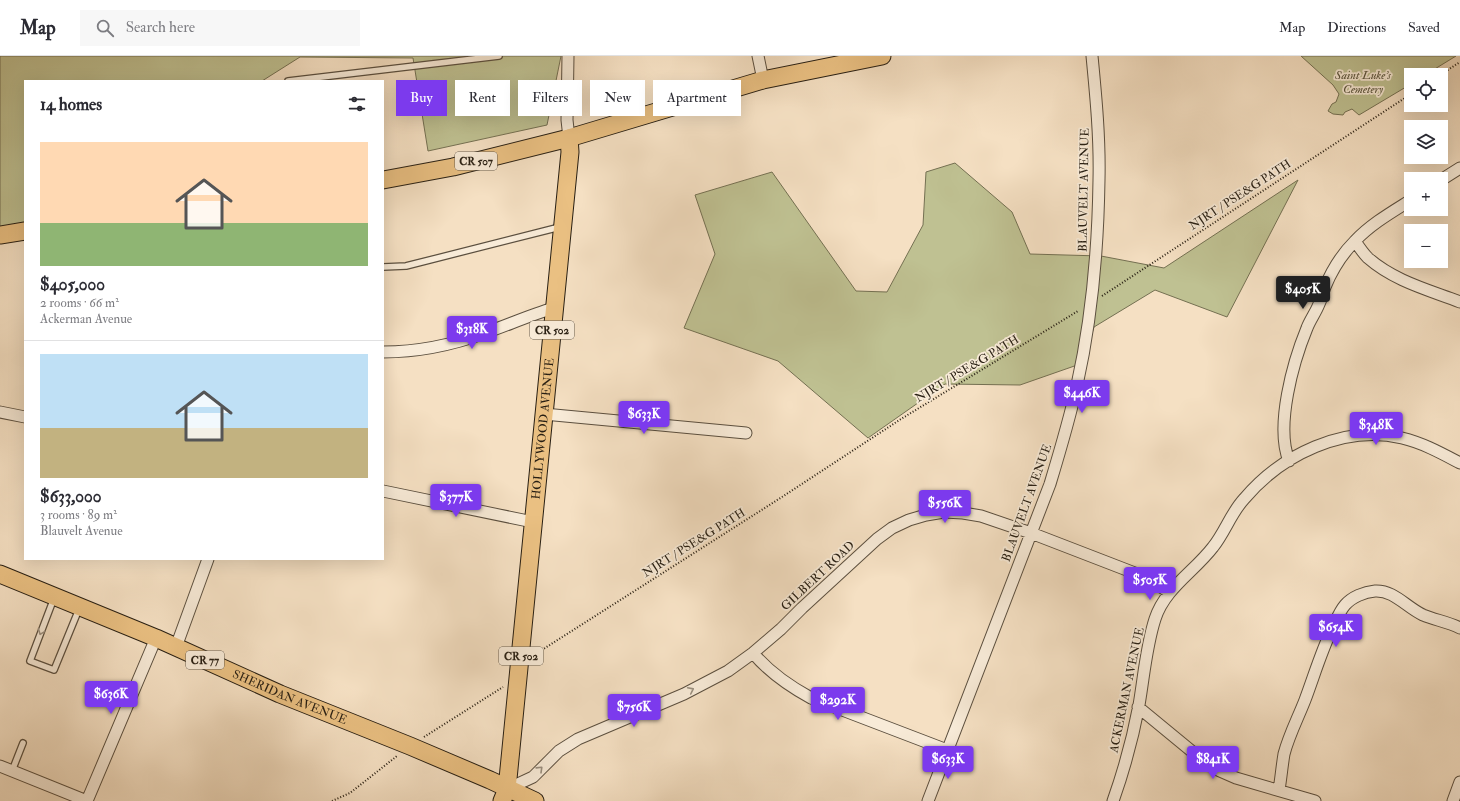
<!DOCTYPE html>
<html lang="en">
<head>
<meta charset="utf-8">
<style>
	body { margin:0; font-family:"IM FELL Double Pica",serif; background:#f7f7f7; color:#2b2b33; height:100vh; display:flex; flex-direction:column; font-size:15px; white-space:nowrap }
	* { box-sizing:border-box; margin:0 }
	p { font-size:13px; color:#7c7c81 }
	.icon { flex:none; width:22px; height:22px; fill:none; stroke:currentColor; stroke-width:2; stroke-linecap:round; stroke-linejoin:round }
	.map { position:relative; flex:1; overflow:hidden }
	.panel { position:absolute; left:24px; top:24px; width:360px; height:480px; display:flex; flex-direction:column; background:#fff; border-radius:0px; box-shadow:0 4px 16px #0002 }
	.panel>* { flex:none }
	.top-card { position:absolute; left:396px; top:24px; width:380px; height:36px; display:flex; gap:8px }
	.buttons { position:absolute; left:1404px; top:12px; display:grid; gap:8px }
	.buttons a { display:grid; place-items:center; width:44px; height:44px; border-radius:0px; background:#fff; box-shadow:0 4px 16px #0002; font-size:20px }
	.price { position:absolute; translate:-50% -34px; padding:0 9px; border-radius:4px; background:#7c3aed; color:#fff; font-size:13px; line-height:26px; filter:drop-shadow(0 1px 2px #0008) }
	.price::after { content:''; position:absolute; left:50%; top:24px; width:12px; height:9px; margin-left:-6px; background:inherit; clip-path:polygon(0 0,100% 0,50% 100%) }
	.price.current { background:#222; color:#fff }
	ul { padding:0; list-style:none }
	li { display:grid; align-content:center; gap:8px; height:212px; padding:0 16px }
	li+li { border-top:1px solid #e1e1e2 }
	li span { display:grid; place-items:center; height:124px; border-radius:0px; color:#555 }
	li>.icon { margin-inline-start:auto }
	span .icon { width:72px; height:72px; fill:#fffc; stroke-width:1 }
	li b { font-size:17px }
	h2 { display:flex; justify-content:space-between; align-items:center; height:48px; padding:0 16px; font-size:17px }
	.pill { padding:0 14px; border-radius:0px; background:#fff; box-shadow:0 4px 16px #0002; font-size:14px; line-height:36px }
	.pill.current { background:#7c3aed; color:#fff }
	header { display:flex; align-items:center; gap:24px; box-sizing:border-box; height:56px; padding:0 20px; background:#fff; border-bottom:1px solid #e1e1e2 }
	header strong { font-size:19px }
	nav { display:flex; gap:22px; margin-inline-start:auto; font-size:14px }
	.search { width:280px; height:36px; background:#f7f7f7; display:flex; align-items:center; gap:10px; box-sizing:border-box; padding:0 14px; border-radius:0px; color:#7c7c81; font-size:15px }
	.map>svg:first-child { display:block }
	.green { fill:#bfc192; stroke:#747052 }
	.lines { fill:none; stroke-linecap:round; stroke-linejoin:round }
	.lane-casing { stroke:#5b4f3f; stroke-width:8 }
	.street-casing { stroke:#5b4f3f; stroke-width:13 }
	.primary-casing { stroke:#281f13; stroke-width:19 }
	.path { stroke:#281f13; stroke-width:2; stroke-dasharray:1 2; stroke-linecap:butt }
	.lane { stroke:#f8ebd8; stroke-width:5.5 }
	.street { stroke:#f8ebd8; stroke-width:11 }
	.primary { stroke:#eac082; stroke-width:17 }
	.oneway { stroke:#9a8f7f }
	.labels { text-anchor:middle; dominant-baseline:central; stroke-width:3.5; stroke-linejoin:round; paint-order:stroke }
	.shield { fill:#f8ebd8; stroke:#665c4e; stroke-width:1 }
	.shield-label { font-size:11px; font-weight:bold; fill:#281f13 }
	.park-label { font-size:12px; font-style:italic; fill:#555039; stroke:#f8ebd8 }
	.street-label { font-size:12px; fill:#281f13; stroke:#f8ebd8 }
</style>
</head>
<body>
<header>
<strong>Map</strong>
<div class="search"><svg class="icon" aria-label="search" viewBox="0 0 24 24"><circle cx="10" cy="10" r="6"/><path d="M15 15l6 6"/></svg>Search here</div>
<nav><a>Map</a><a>Directions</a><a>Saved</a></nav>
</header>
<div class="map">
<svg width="1460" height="745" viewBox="0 0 1460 745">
	<rect width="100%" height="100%" fill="#f5e0c3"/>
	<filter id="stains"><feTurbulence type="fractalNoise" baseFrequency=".005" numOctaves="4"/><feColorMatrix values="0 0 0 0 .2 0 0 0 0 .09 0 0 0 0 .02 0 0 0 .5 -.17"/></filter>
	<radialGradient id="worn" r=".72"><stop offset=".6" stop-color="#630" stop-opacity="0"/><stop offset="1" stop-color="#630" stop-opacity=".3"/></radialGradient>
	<path class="green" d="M0,0H561L547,69L428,95L413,2L300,1L262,25H25V169L0,173Z
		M1301,0H1456L1425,19H1411V28L1359,59L1352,53L1345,56L1343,59L1333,58L1328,55L1332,48L1336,46L1339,38L1333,29Z
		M955,107L1012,156L1030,198L1101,200L1164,212L1298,124L1227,261L1155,234L1094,271L1083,307L1020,329L945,328L868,382L778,305L684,272L715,198L695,139L772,116L856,235L887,236L923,169L926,116Z"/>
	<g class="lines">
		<defs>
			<path id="lane" d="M288,25L499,0
				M383,211L406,210L560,171
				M54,542L30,605L54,614L79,553
				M12,715L23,687"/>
			<path id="street" d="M568,0L567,64L569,82
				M758,0L763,24
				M1441,124L1460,112
				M1355,185C1359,191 1363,197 1368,202C1394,225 1429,234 1460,246
				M383,296C418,296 452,289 485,277C508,269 530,259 554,252
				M0,356L25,361
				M544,358L746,377
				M1289,405C1275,370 1293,306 1307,272C1310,264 1316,256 1319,248C1322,242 1323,236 1325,231C1332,214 1342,198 1355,185C1371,168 1392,156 1411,144
				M383,435L533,466
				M176,591L208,503
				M753,597C769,616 789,630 811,642L947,694
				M1138,651L1206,707L1220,715L1236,722L1315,745
				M0,710L87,745
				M507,733L533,721L559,695L578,683L684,638L728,615L753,597L781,573L802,552L877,483L892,472L909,464L926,459L944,456L963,457L981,460L1031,477L1145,521L1169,536
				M1279,734C1281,722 1282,710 1284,698C1289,679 1298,662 1305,644C1314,620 1321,596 1332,573C1336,565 1339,556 1345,549C1352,541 1364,536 1375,535C1394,534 1406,551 1423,559C1435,564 1448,566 1460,572
				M87,745L156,582
				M928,745L1050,428C1060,395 1070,362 1077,329C1092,262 1098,193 1099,124C1100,83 1096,41 1092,0
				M1113,745C1124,714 1133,681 1139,649C1144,620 1146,591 1155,563C1165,532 1194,516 1213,491C1225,476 1231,457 1244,443C1281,399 1344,368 1402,382C1423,387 1441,397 1460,407
				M1453,745L1460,726"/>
			<g id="primary">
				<path d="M383,124L453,111L569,82L763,24L882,0"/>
				<path d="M0,179L25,175"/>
				<path id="s1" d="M0,518L156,582L280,638L410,690L490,724L535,745"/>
				<path id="s2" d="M502,745L507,733L570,96L569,82"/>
			</g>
		</defs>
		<use href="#lane" class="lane-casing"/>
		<use href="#street" class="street-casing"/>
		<use href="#primary" class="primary-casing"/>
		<path class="path" d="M1440,19L1460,6
			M1102,240L1411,38
			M534,599L782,441L901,363L1078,255
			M424,681L503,631
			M332,745L350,737L397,700"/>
		<use href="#lane" class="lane"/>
		<use href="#street" class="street"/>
		<use href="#primary" class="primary"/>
	</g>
	<defs><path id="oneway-chevron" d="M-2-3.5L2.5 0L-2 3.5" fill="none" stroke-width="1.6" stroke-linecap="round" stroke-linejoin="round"/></defs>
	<g class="oneway">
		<use href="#oneway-chevron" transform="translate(41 576) rotate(111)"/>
		<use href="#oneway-chevron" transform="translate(691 634) rotate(-26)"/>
		<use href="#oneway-chevron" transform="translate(540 713) rotate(-44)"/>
	</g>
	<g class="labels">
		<g class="shield">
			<rect x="455" y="96" width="42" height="18" rx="3"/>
			<rect x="530" y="265" width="44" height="18" rx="3"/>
			<rect x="499" y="591" width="44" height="18" rx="3"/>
			<rect x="186" y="595" width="38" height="18" rx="3"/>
		</g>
		<g class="shield-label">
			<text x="476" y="105">CR 507</text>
			<text x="552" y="274">CR 502</text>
			<text x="521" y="600">CR 502</text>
			<text x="205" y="604">CR 77</text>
		</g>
		<g class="park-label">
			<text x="1363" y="19">Saint Luke's<tspan x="1363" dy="14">Cemetery</tspan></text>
		</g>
		<g class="street-label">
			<text transform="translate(1084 134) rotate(-89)">BLAUVELT AVENUE</text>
			<text transform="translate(1240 139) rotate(-33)">NJRT / PSE&amp;G PATH</text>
			<text transform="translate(967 313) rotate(-31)">NJRT / PSE&amp;G PATH</text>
			<text stroke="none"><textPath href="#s2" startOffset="375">HOLLYWOOD AVENUE</textPath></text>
			<text transform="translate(1027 447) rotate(-70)">BLAUVELT AVENUE</text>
			<text transform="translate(694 487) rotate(-32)">NJRT / PSE&amp;G PATH</text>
			<text transform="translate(818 520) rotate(-43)">GILBERT ROAD</text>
			<text transform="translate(1127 634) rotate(-78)">ACKERMAN AVENUE</text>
			<text stroke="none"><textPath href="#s1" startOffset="315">SHERIDAN AVENUE</textPath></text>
		</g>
	</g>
	<rect width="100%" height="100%" filter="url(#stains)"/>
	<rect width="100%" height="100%" fill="url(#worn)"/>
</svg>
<div class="buttons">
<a><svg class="icon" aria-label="locate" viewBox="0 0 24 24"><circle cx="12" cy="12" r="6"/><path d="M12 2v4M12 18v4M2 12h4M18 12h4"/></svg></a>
<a><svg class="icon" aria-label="layers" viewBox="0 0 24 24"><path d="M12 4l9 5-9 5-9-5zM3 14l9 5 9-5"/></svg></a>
<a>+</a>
<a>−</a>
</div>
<b class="price current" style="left:1303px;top:254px">$405K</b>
<b class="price" style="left:472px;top:294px">$318K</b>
<b class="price" style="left:1082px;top:358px">$446K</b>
<b class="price" style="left:644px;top:379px">$633K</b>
<b class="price" style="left:1376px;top:390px">$348K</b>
<b class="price" style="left:456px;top:462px">$377K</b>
<b class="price" style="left:945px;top:468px">$556K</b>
<b class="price" style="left:1150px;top:545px">$505K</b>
<b class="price" style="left:1336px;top:592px">$654K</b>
<b class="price" style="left:111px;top:659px">$636K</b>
<b class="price" style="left:838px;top:665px">$292K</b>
<b class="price" style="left:634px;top:672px">$756K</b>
<b class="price" style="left:948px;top:724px">$633K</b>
<b class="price" style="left:1213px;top:724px">$841K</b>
<div class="top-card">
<a class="pill current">Buy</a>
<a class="pill">Rent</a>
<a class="pill">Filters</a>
<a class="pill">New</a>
<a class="pill">Apartment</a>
</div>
<section class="panel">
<h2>14 homes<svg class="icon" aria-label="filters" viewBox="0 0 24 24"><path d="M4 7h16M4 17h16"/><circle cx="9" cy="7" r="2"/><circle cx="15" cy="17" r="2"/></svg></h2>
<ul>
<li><span style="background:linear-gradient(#ffd9b3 65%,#8fb573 0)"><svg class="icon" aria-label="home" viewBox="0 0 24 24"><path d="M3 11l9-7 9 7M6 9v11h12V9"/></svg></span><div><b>$405,000</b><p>2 rooms · 66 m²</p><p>Ackerman Avenue</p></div></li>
<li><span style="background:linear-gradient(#bfe0f5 60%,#c2b280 0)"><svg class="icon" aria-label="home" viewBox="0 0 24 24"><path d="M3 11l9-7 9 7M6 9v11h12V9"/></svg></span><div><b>$633,000</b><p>3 rooms · 89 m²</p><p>Blauvelt Avenue</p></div></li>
</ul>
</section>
</div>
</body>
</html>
